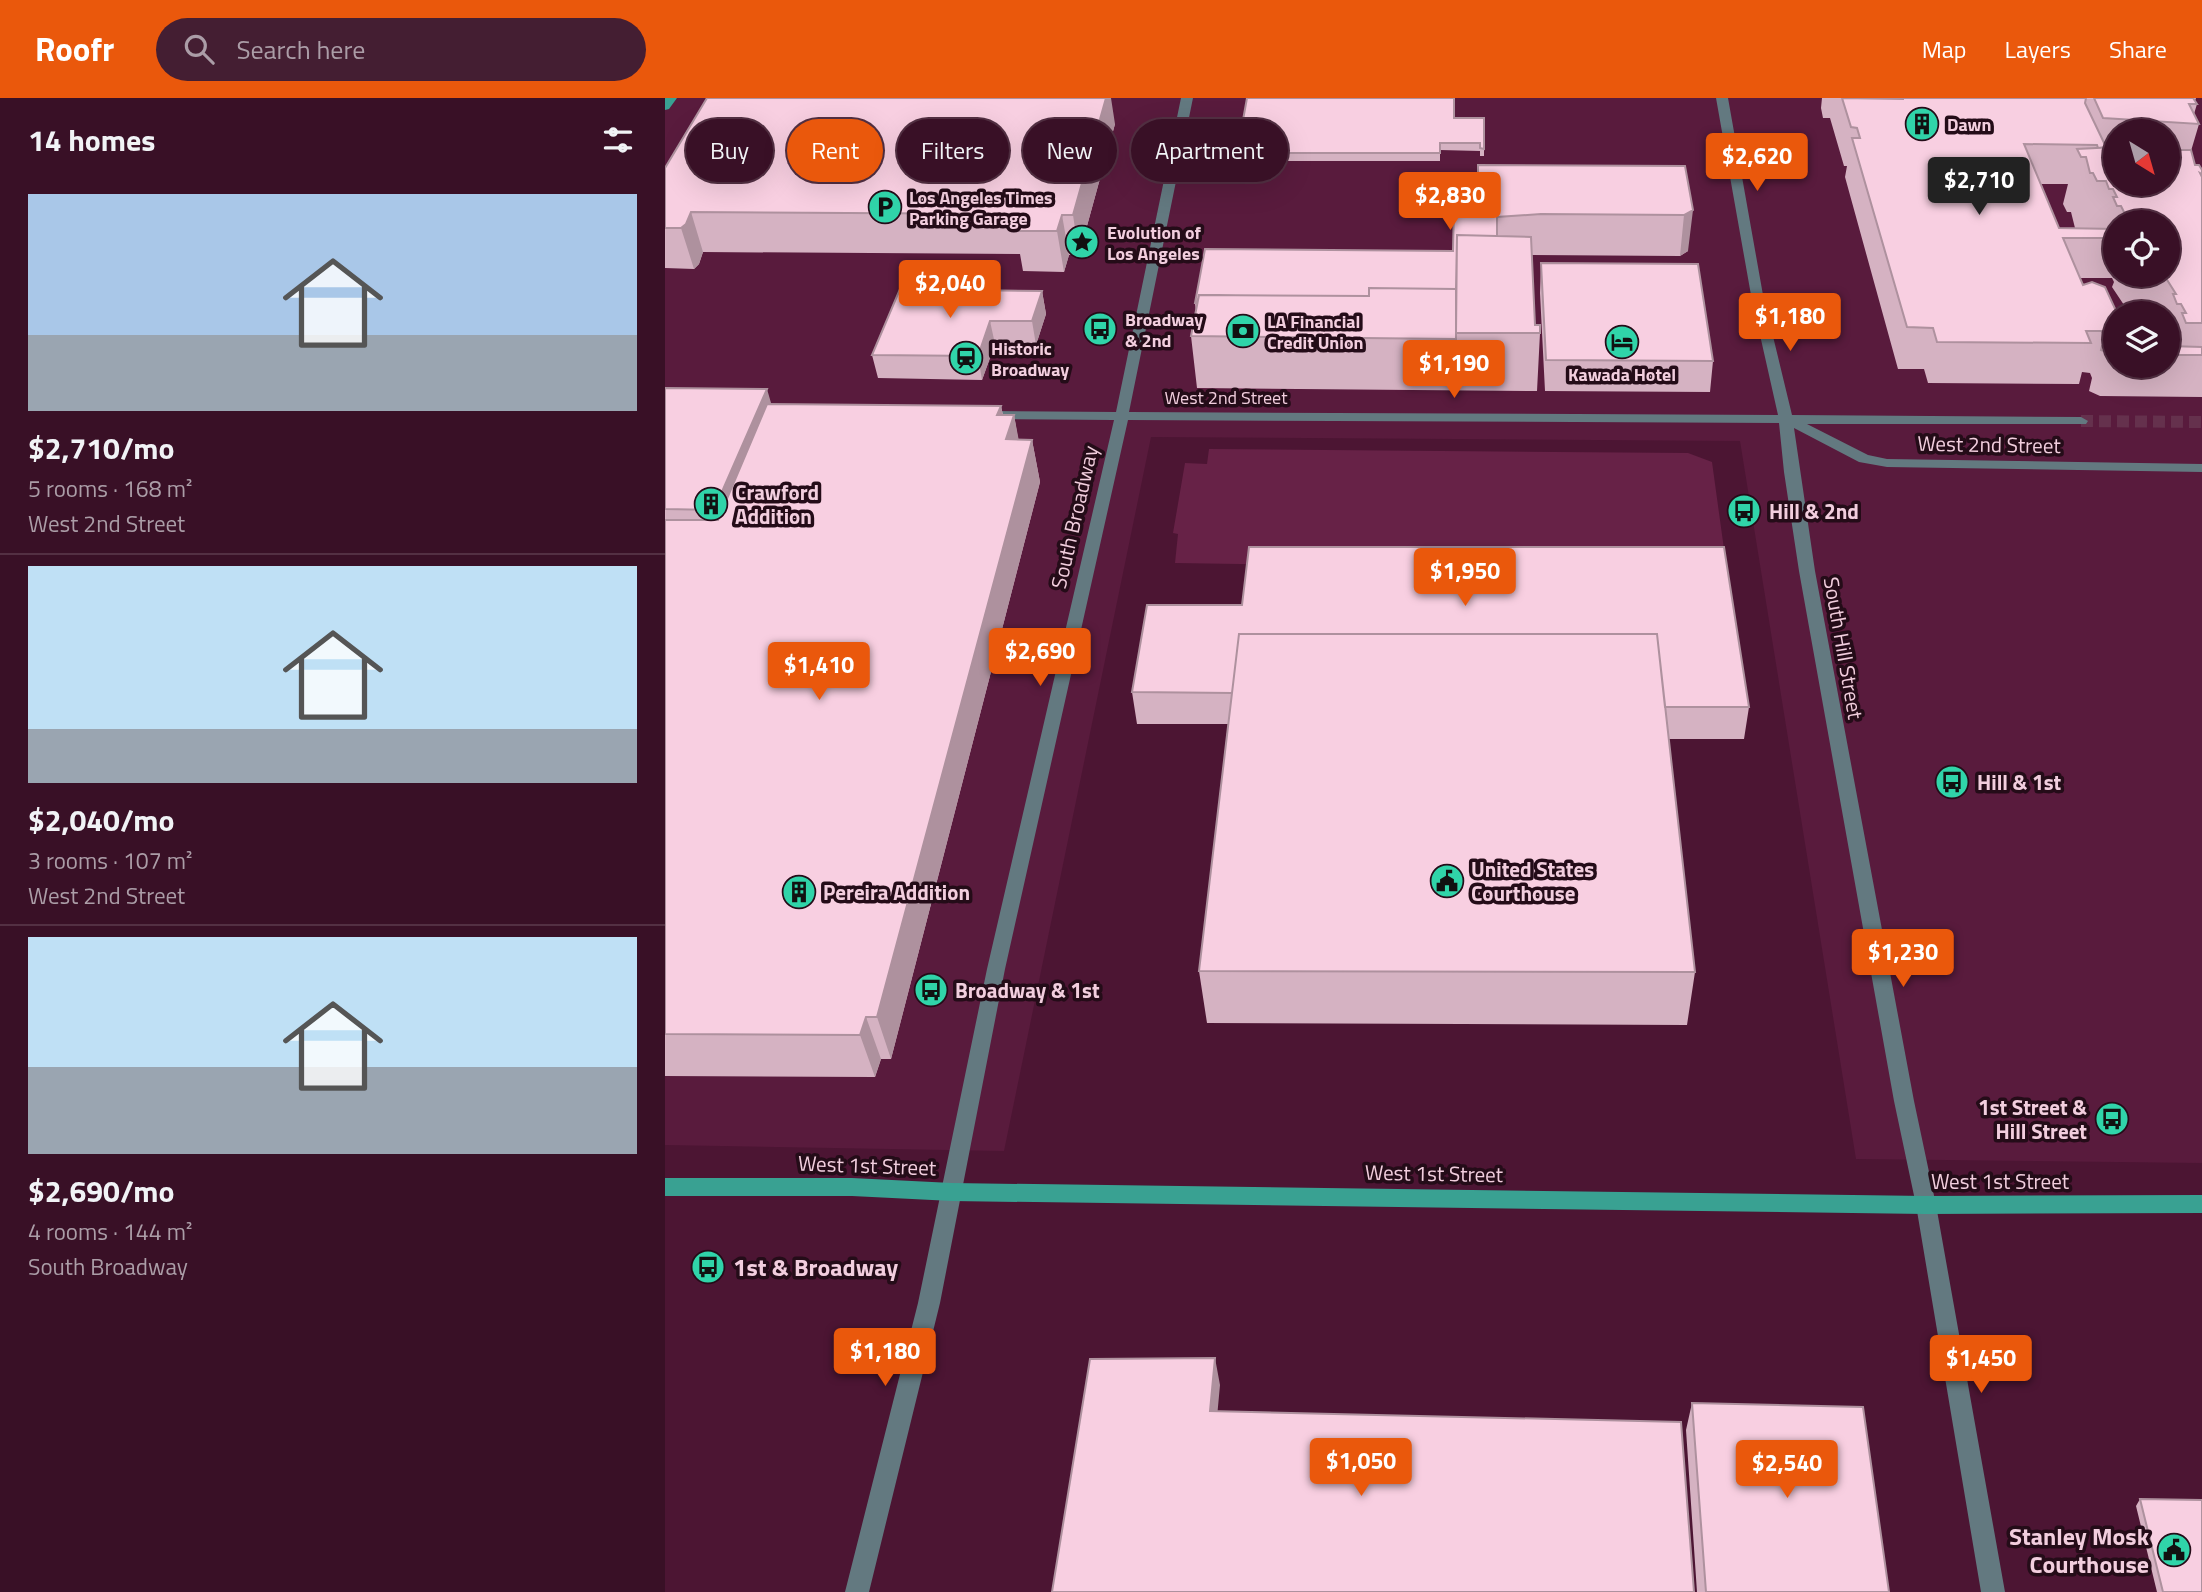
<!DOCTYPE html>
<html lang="en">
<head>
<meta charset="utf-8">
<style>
	body { margin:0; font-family:"Titillium Web",sans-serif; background:#441e32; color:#f1f3f6; height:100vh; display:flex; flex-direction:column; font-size:26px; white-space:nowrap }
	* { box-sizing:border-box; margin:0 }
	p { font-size:23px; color:#ab9da7 }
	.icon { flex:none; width:38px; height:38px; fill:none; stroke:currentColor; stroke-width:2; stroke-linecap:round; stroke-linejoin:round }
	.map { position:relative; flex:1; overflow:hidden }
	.drawer { display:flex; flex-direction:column; background:#391026; width:665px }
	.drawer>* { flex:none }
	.top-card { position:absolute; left:21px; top:21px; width:665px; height:63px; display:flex; gap:14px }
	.needle { width:46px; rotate:143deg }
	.fabs { position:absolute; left:1438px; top:21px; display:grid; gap:14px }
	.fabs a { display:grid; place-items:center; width:77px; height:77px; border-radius:50%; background:#391026; box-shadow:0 7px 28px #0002,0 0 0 2px #533043; font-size:35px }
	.price { position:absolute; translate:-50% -60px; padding:0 16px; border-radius:7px; background:#ea580c; color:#fff; font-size:23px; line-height:46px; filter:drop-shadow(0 2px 4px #0008) }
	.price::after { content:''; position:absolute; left:50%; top:42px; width:21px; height:16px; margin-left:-10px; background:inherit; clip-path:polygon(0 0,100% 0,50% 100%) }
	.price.active { background:#222; color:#fff }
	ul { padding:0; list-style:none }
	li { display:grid; align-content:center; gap:14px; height:371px; padding:0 28px }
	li+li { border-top:2px solid #533043 }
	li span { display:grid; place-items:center; height:217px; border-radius:0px; color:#555 }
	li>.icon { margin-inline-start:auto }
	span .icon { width:126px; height:126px; fill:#fffc; stroke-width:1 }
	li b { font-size:30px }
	h2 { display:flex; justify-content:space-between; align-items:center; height:84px; padding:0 28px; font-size:30px }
	.chip { padding:0 24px; border-radius:32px; background:#391026; box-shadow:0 7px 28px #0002,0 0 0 2px #533043; font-size:24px; line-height:63px }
	.chip.active { background:#ea580c; color:#fff }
	header { display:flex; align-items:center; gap:42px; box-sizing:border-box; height:98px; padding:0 35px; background:#ea580c; color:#fff }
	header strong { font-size:33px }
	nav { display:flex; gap:38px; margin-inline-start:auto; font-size:24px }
	.search { width:490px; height:63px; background:#441e32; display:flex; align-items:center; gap:18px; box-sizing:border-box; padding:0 24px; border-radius:38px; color:#ab9da7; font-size:26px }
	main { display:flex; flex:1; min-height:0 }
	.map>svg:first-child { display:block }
	.built { fill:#591b3d; fill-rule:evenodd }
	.green { fill:#672247 }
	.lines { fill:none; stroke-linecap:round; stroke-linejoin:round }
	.secondary-tunnel { stroke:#65314d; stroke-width:12; stroke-dasharray:12 6; stroke-linecap:butt }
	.secondary { fill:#637980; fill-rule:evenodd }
	.primary { fill:#39a192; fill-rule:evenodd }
	.wall { fill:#d5b2c2; fill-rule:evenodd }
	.shaded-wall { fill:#ae919e }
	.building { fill:#f8cfe1; stroke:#ae919e; stroke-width:2 }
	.labels { text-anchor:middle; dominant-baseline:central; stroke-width:7; stroke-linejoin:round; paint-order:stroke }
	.far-poi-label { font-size:18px; font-weight:bold; fill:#f2cede; stroke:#240c18; text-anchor:start }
	.far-street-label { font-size:18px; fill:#f2cede; stroke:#240c18 }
	.street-label { font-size:21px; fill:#f2cede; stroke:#240c18 }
	.poi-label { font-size:21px; font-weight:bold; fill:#f2cede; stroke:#240c18; text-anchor:start }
	.near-poi-label { font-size:24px; font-weight:bold; fill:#f2cede; stroke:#240c18; text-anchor:start }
</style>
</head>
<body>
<header>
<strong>Roofr</strong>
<div class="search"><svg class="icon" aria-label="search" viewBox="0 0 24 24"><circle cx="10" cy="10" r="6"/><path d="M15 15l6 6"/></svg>Search here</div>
<nav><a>Map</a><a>Layers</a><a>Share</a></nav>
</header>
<main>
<section class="drawer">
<h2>14 homes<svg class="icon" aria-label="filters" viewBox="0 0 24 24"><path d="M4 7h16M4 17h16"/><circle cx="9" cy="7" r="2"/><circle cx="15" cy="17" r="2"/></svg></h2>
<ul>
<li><span style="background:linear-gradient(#a9c7e8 65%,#9aa5b1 0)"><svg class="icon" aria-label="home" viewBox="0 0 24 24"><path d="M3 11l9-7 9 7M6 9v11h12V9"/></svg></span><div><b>$2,710/mo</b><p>5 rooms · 168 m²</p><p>West 2nd Street</p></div></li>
<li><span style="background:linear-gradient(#bfe0f5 75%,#9aa5b1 0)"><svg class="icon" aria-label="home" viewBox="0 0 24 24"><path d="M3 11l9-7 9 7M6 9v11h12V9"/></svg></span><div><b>$2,040/mo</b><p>3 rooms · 107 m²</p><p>West 2nd Street</p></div></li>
<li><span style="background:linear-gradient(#bfe0f5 60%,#9aa5b1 0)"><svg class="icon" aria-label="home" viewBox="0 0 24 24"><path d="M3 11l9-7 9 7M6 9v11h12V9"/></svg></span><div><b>$2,690/mo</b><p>4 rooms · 144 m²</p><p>South Broadway</p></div></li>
</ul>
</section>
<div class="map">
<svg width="1537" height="1494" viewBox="0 0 1537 1494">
	<rect width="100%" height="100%" fill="#4c1533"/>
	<path class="built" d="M0,0H1537V1065L1191,1061L1075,343L486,339L339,1053L0,1047ZM1451,33H1503V86H1451ZM1451,124H1503V177H1451ZM1451,215H1503V268H1451Z"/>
	<path class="green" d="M544,351L1023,355L1047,364L1062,473L510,465L513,436L508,435L520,365L542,366Z"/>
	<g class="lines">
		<path class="secondary-tunnel" d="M1416,323L1537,324"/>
		<path class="secondary" d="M516,0H528L464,314L1113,317L1086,197L1051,0H1063L1098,197L1127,317L1416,319L1423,323L1421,326H1142L1203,357L1222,361L1537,366V374L1222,369L1194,364L1129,330L1150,473L1249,1003L1271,1107L1340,1494H1316L1251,1107L1229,1003L1134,473L1119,374L1114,325L463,322L340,871L275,1205L204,1494H180L253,1205L322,871L449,322L324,321L317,317L324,313L451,314Z"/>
		<path class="primary" d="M12,0L4,11L0,12V0Z
			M0,1080H187L287,1085L1261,1098L1537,1097V1115L1261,1116L287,1103L187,1098H0Z"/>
	</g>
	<path class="wall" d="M42,0L450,26L414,157H404L399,174L358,173L355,156L38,154L34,166L29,171L0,170V130Z
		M1157,0H1531L1530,3L1532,6L1529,16L1534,26L1526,53L1530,67L1537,72V299L1435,298L1424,293L1427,280L1425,275L1417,274L1414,286L1263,285L1259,271H1233L1180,79L1182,68H1179L1165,20H1158L1156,10ZM1451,33H1503V86H1451ZM1375,86H1403L1398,106L1402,114H1406L1410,130H1394ZM1451,124H1503V177H1451ZM1415,180H1447L1449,184L1447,189L1459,207H1472L1474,210L1472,215H1503V268H1451V215L1418,187Z
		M789,20H819V58H815V53L775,52V63H573L572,55Z
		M1020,68L1023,153L1015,158L867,157L870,227L875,235L872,293L532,290L526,238L531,214L530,205L788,153L812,109Z
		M876,165L1048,263L1045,294L880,293L875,195Z
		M377,193L381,216L371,247L330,246L317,282L213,280L207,257Z
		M0,290L106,306L336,308L338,317H349L353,341L367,342L375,384L226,961H216L210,979L0,978Z
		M482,507L1084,609L1079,641H1004L1030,874L1022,927L542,925L534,873L563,626H472L467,594Z
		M1027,1305L1224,1494H1032L1021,1332Z
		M1475,1401L1537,1494H1492L1471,1408Z"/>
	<path class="shaded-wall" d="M441,0H446L450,26L414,157L408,117Z
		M1028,112L1023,153L1015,158L1019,117Z
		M26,114L38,154L34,166L29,171L16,130Z
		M397,117L404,157L399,174L392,133Z
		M377,193L381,216L371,247L367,223Z
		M325,223L330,246L317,282L313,258Z
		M102,291L117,343L67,465L49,412Z
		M336,308L342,338L349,317L357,359L350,384L332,317Z
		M367,342L375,384L226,961L212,919Z
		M201,919L216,961L210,979L195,937Z
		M550,1260L555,1287L550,1341L545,1313Z"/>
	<path class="building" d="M42,0H441L408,117H397L392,133H351L356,116L26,114L21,126L16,130H0V70Z
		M582,0H789V20H819V51L815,50V45H775V55H572Z
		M1177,0L1238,1V0H1421L1420,5L1441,49L1433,50L1432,47L1359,46L1394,130L1451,131V140H1398L1418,187L1427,184L1440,189L1452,215L1451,256H1448L1436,252L1437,248L1444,247L1437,233H1421L1426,245L1272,244L1268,230L1242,229L1187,40H1195L1192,30L1186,29Z
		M1429,0H1528L1532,6H1524L1534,26L1438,20Z
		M1451,49V86H1503V52H1526L1530,67H1534L1537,72V76L1535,75L1537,79V225H1521L1517,215H1521L1516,206H1512L1508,196H1511L1499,177H1503V124H1464L1456,108H1452L1448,99H1452L1448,91H1444L1441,83H1432L1428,75H1425L1421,59H1416L1412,51Z
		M813,67L1020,68L1028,112L1019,117L876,116L832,119V138L792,137L791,191L704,190V198L534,197L532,205H530L540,151L788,153L789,108L813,109Z
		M792,137L866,139L870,227H875V235H791Z
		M876,165L1033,166L1048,263L881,262Z
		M704,190L791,191V241L526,238L534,197L704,198Z
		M235,191L377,193L367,223H325L313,258L207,257Z
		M1503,248L1537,249V257H1503Z
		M0,290L102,291L49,412L0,411Z
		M102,306L336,308L332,317H349L341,341L367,342L212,919H201L195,937L0,936V422H53Z
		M584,449H1059L1084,609H1000L992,536H574L567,595L467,594L482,507H577Z
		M574,536H992L1030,874L534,873Z
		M550,1260L545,1313L1016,1324L1029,1494H387L425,1261Z
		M1027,1305L1198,1309L1224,1494H1041Z
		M1475,1401L1537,1402V1494H1498Z"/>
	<defs>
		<symbol id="building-disc" viewBox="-11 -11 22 22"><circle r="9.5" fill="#30d4a9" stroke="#240c18"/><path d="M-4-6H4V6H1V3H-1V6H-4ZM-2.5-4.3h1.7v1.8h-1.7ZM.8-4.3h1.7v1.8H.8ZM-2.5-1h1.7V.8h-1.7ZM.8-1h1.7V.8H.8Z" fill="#111"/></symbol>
		<symbol id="parking-disc" viewBox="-11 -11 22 22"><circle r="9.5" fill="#30d4a9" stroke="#240c18"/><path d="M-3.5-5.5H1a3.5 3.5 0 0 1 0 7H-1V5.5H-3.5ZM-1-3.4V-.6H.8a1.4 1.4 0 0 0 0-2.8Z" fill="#111"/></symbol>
		<symbol id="sight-disc" viewBox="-11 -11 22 22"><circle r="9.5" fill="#30d4a9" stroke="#240c18"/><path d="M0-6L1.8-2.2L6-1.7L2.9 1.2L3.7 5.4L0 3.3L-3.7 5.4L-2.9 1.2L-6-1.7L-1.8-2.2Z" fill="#111"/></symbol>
		<symbol id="bus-disc" viewBox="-11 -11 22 22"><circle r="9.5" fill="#30d4a9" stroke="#240c18"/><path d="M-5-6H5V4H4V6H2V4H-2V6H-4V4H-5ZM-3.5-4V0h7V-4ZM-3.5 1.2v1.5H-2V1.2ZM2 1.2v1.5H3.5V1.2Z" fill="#111"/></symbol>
		<symbol id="bank-disc" viewBox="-11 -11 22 22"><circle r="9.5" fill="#30d4a9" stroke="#240c18"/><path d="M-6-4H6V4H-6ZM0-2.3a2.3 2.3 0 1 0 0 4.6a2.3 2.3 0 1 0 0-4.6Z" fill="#111"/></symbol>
		<symbol id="hotel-disc" viewBox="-11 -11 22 22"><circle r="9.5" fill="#30d4a9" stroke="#240c18"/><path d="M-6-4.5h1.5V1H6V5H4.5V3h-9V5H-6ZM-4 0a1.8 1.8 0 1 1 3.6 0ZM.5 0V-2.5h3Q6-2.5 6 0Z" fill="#111"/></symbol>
		<symbol id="station-disc" viewBox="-11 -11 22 22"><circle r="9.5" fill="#30d4a9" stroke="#240c18"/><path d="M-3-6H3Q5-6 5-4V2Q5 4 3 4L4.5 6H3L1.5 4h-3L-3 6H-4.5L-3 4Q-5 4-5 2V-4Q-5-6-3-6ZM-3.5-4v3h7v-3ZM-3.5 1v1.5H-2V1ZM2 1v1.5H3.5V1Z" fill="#111"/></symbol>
		<symbol id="civic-disc" viewBox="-11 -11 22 22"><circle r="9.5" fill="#30d4a9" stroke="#240c18"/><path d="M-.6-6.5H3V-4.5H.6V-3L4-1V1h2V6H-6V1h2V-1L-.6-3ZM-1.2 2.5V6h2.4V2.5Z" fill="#111"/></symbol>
	</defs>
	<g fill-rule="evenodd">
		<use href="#building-disc" x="1238" y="7" width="38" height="38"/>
		<use href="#parking-disc" x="201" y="90" width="38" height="38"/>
		<use href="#sight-disc" x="398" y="125" width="38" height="38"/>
		<use href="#bus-disc" x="416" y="212" width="38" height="38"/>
		<use href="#bank-disc" x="559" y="214" width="38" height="38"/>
		<use href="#hotel-disc" x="938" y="225" width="38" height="38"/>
		<use href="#station-disc" x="282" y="241" width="38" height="38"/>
		<use href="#building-disc" x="27" y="387" width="38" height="38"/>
		<use href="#bus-disc" x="1060" y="394" width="38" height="38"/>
		<use href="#bus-disc" x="1268" y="665" width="38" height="38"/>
		<use href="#civic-disc" x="763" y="764" width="38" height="38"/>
		<use href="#building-disc" x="115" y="775" width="38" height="38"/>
		<use href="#bus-disc" x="247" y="873" width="38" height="38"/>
		<use href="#bus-disc" x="1428" y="1002" width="38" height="38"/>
		<use href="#bus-disc" x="24" y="1150" width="38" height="38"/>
		<use href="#civic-disc" x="1490" y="1433" width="38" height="38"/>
	</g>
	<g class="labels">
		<g class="far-poi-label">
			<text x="1282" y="26">Dawn</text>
			<text x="244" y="99">Los Angeles Times<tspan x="244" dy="21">Parking Garage</tspan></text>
			<text x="442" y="134">Evolution of<tspan x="442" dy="21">Los Angeles</tspan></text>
			<text x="460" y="221">Broadway<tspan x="460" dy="21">&amp; 2nd</tspan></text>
			<text x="602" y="223">LA Financial<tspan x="602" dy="21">Credit Union</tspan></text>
			<text x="326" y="250">Historic<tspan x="326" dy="21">Broadway</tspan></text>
			<text x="957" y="276" text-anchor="middle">Kawada Hotel</text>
		</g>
		<g class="far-street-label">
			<text x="561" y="299">West 2nd Street</text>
		</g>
		<g class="street-label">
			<text transform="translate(1324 346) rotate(1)">West 2nd Street</text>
			<text transform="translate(409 419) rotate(-77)">South Broadway</text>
			<text transform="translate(1179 550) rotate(80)">South Hill Street</text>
			<text transform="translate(202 1067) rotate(2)">West 1st Street</text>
			<text transform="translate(769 1075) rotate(1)">West 1st Street</text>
			<text x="1335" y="1083">West 1st Street</text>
		</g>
		<g class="poi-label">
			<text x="70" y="394">Crawford<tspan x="70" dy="24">Addition</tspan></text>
			<text x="1104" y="413">Hill &amp; 2nd</text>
			<text x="1312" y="684">Hill &amp; 1st</text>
			<text x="806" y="771">United States<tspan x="806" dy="24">Courthouse</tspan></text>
			<text x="158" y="794">Pereira Addition</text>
			<text x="290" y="892">Broadway &amp; 1st</text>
			<text x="1422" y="1009" text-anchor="end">1st Street &amp;<tspan x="1422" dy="24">Hill Street</tspan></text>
		</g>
		<g class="near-poi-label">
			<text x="68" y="1169">1st &amp; Broadway</text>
			<text x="1484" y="1438" text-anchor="end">Stanley Mosk<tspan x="1484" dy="28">Courthouse</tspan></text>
		</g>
	</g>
</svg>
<div class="fabs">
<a><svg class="needle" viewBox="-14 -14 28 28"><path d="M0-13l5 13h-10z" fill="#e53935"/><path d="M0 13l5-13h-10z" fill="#ab9da7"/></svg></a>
<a><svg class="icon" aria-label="locate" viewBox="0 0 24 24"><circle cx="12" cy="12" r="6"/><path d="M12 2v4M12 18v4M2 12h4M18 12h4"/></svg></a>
<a><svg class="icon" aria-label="layers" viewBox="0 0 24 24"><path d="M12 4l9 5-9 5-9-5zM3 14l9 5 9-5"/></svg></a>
</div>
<b class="price" style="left:1092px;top:95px">$2,620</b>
<b class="price active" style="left:1314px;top:119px">$2,710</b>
<b class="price" style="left:785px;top:134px">$2,830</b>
<b class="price" style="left:285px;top:222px">$2,040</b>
<b class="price" style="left:1125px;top:255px">$1,180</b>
<b class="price" style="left:789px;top:302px">$1,190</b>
<b class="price" style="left:800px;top:510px">$1,950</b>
<b class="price" style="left:375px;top:590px">$2,690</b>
<b class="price" style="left:154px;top:604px">$1,410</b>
<b class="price" style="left:1238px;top:891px">$1,230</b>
<b class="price" style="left:220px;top:1290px">$1,180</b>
<b class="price" style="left:1316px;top:1297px">$1,450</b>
<b class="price" style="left:696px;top:1400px">$1,050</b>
<b class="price" style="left:1122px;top:1402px">$2,540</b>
<div class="top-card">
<a class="chip">Buy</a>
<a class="chip active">Rent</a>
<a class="chip">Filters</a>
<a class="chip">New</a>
<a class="chip">Apartment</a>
</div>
</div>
</main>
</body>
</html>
